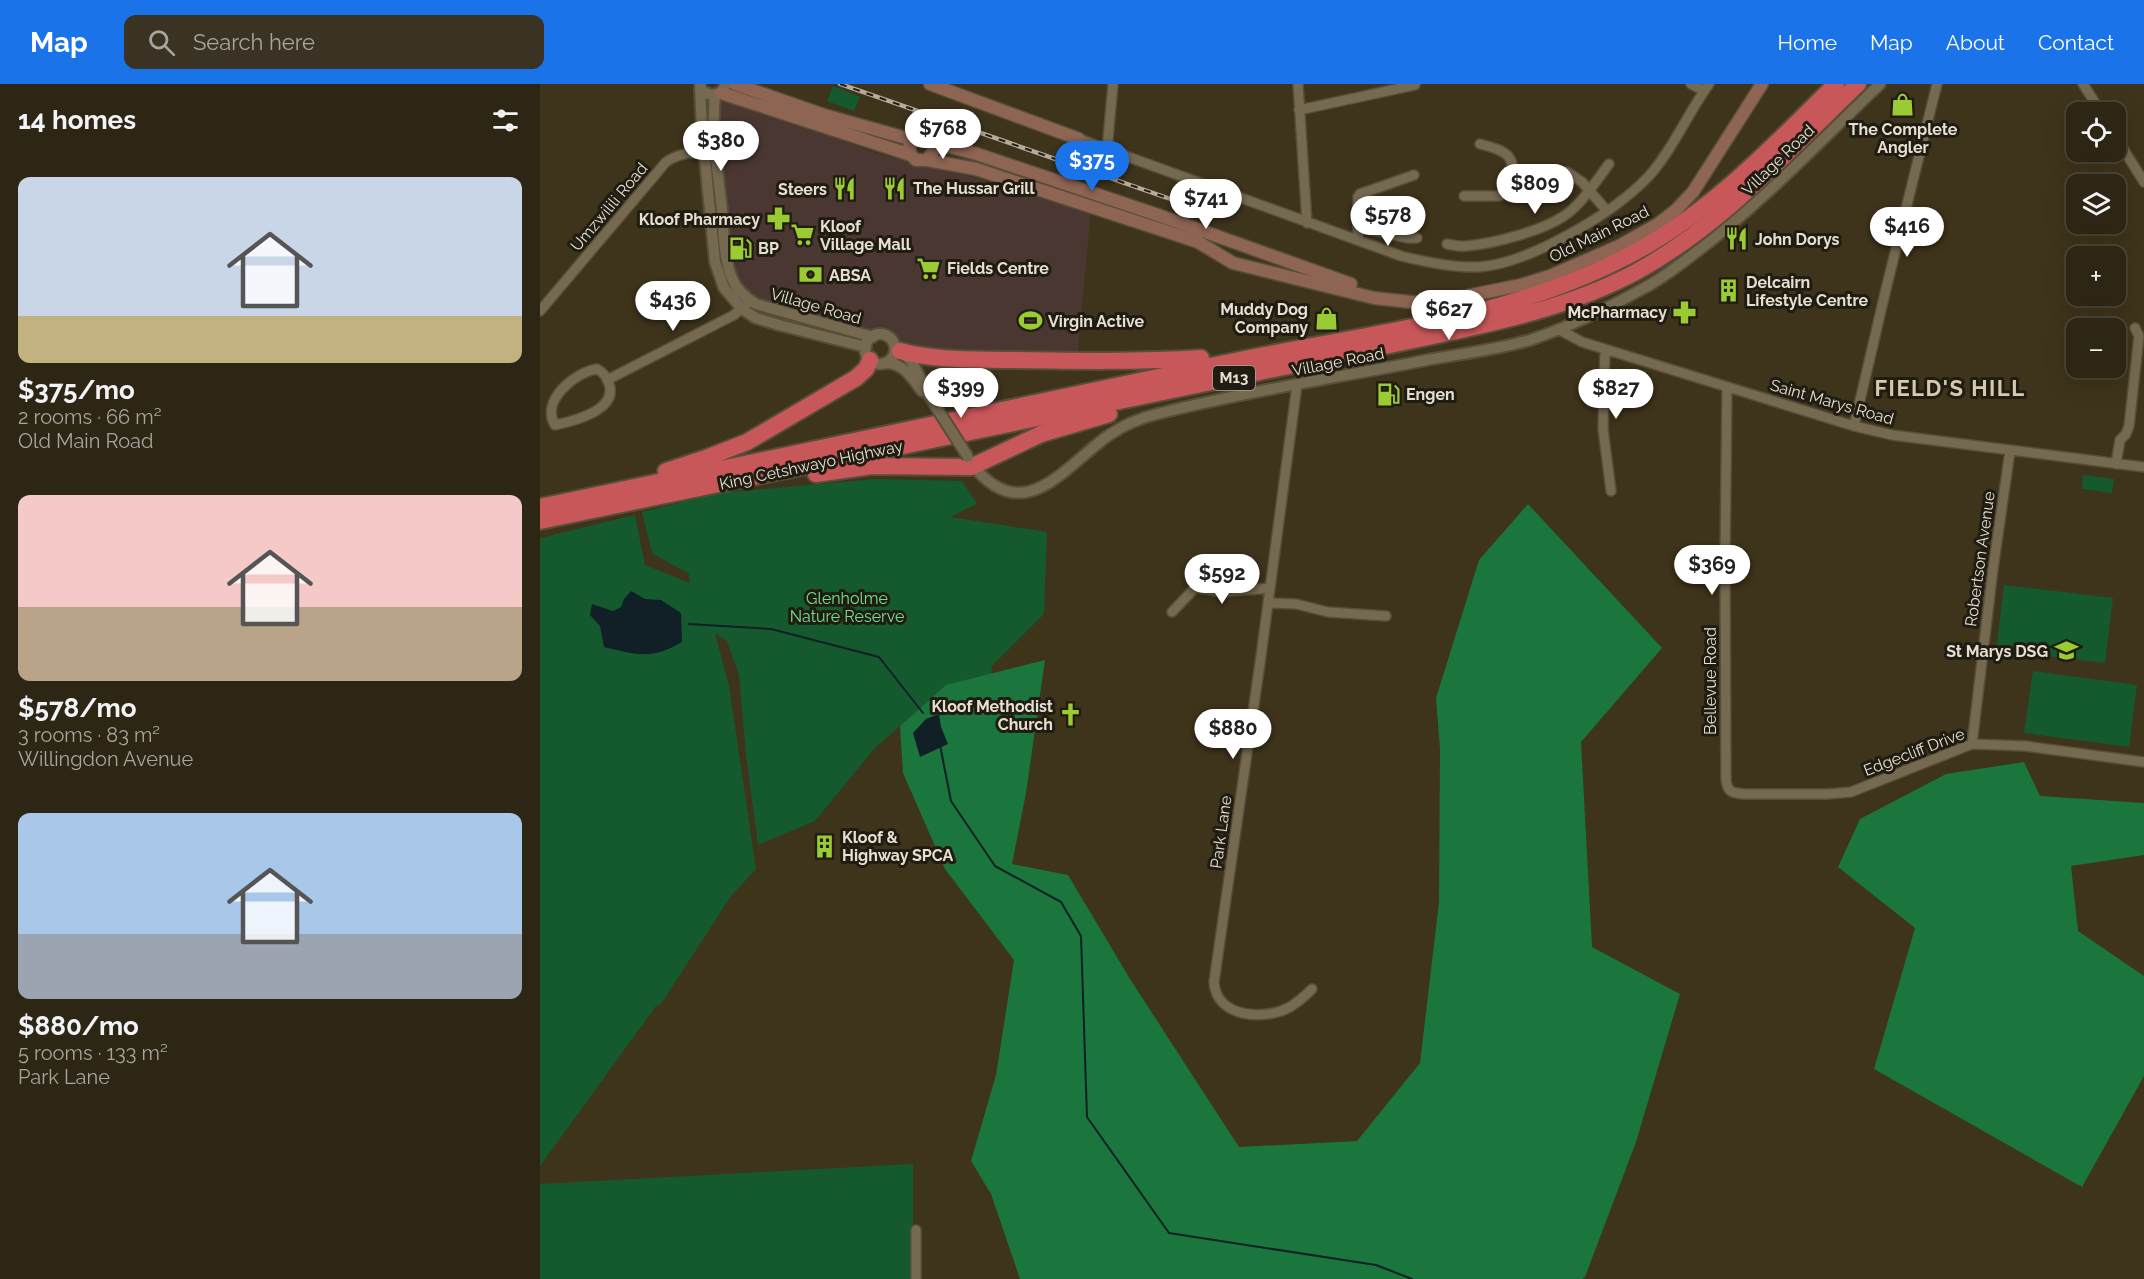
<!DOCTYPE html>
<html lang="en">
<head>
<meta charset="utf-8">
<style>
	body { margin:0; font-family:Raleway,sans-serif; background:#3a3222; color:#f1f3f6; height:100vh; display:flex; flex-direction:column; font-size:22px; white-space:nowrap }
	* { box-sizing:border-box; margin:0 }
	p { font-size:20px; color:#a7a5a0 }
	.icon { flex:none; width:33px; height:33px; fill:none; stroke:currentColor; stroke-width:2; stroke-linecap:round; stroke-linejoin:round }
	.map { position:relative; flex:1; overflow:hidden }
	.side { display:flex; flex-direction:column; background:#2e2614; width:540px }
	.side>* { flex:none }
	.buttons { position:absolute; left:1526px; top:18px; display:grid; gap:12px }
	.buttons a { display:grid; place-items:center; width:60px; height:60px; border-radius:12px; background:#2e2614; box-shadow:0 6px 24px #0002,0 0 0 2px #494334; font-size:30px }
	.price { position:absolute; translate:-50% -51px; padding:0 14px; border-radius:21px; background:#fff; color:#222; font-size:20px; line-height:39px; filter:drop-shadow(0 2px 3px #0008) }
	.price::after { content:''; position:absolute; left:50%; top:36px; width:18px; height:14px; margin-left:-9px; background:inherit; clip-path:polygon(0 0,100% 0,50% 100%) }
	.price.active { background:#1a73e8; color:#fff }
	ul { padding:0; list-style:none }
	li { display:grid; align-content:center; gap:12px; height:318px; padding:0 18px }
	li span { display:grid; place-items:center; height:186px; border-radius:12px; color:#555 }
	li>.icon { margin-inline-start:auto }
	span .icon { width:108px; height:108px; fill:#fffc; stroke-width:1 }
	li b { font-size:26px }
	h2 { display:flex; justify-content:space-between; align-items:center; height:72px; padding:0 18px; font-size:26px }
	header { display:flex; align-items:center; gap:36px; box-sizing:border-box; height:84px; padding:0 30px; background:#1a73e8; color:#fff }
	header strong { font-size:28px }
	nav { display:flex; gap:33px; margin-inline-start:auto; font-size:21px }
	.search { width:420px; height:54px; background:#3a3222; display:flex; align-items:center; gap:15px; box-sizing:border-box; padding:0 21px; border-radius:12px; color:#a7a5a0; font-size:22px }
	main { display:flex; flex:1; min-height:0 }
	.map>svg:first-child { display:block }
	.commercial { fill:#4a3731 }
	.green { fill:#155a2e }
	.forest { fill:#1a763d }
	.water { fill:#102026 }
	.lines { fill:none; stroke-linecap:round; stroke-linejoin:round }
	.stream { stroke:#102026; stroke-width:2 }
	.minor-casing { stroke:#564e39; stroke-width:12 }
	.tertiary-casing { stroke:#564e39; stroke-width:14 }
	.secondary-casing { stroke:#564e39; stroke-width:15 }
	.motorway-casing { stroke:#564e39; stroke-width:20 }
	.minor { stroke:#756950; stroke-width:9 }
	.tertiary { stroke:#756950; stroke-width:10 }
	.secondary { stroke:#8e6453; stroke-width:12 }
	.motorway { stroke:#c8575a; stroke-width:16 }
	.rail-casing { stroke:#b4ab9a; stroke-width:4.5 }
	.rail { stroke:#201c11; stroke-width:2; stroke-dasharray:7; stroke-linecap:butt }
	.tertiary-bridge-casing { stroke:#564e39; stroke-width:14; stroke-linecap:butt }
	.secondary-bridge-casing { stroke:#564e39; stroke-width:15; stroke-linecap:butt }
	.tertiary-bridge { stroke:#756950; stroke-width:10 }
	.secondary-bridge { stroke:#8e6453; stroke-width:12 }
	.labels { text-anchor:middle; dominant-baseline:central; stroke-width:6; stroke-linejoin:round; paint-order:stroke }
	.shield { fill:#201c11; stroke:#aba497; stroke-width:1.5 }
	.shield-label { font-size:15px; font-weight:bold; fill:#e6dfd1 }
	.poi-label { font-size:16px; font-weight:bold; fill:#e6dfd1; stroke:#201c11; text-anchor:start }
	.street-label { font-size:16px; fill:#e6dfd1; stroke:#201c11 }
	.park-label { font-size:16px; fill:#71e191; stroke:#201c11 }
	.district-label { font-size:22px; font-weight:bold; letter-spacing:1.5px; fill:#d6c9ad; stroke:#201c11 }
</style>
</head>
<body>
<header>
<strong>Map</strong>
<div class="search"><svg class="icon" aria-label="search" viewBox="0 0 24 24"><circle cx="10" cy="10" r="6"/><path d="M15 15l6 6"/></svg>Search here</div>
<nav><a>Home</a><a>Map</a><a>About</a><a>Contact</a></nav>
</header>
<main>
<section class="side">
<h2>14 homes<svg class="icon" aria-label="filters" viewBox="0 0 24 24"><path d="M4 7h16M4 17h16"/><circle cx="9" cy="7" r="2"/><circle cx="15" cy="17" r="2"/></svg></h2>
<ul>
<li><span style="background:linear-gradient(#c9d6e8 75%,#c2b280 0)"><svg class="icon" aria-label="home" viewBox="0 0 24 24"><path d="M3 11l9-7 9 7M6 9v11h12V9"/></svg></span><div><b>$375/mo</b><p>2 rooms · 66 m²</p><p>Old Main Road</p></div></li>
<li><span style="background:linear-gradient(#f6c9c9 60%,#b9a48a 0)"><svg class="icon" aria-label="home" viewBox="0 0 24 24"><path d="M3 11l9-7 9 7M6 9v11h12V9"/></svg></span><div><b>$578/mo</b><p>3 rooms · 83 m²</p><p>Willingdon Avenue</p></div></li>
<li><span style="background:linear-gradient(#a9c7e8 65%,#9aa5b1 0)"><svg class="icon" aria-label="home" viewBox="0 0 24 24"><path d="M3 11l9-7 9 7M6 9v11h12V9"/></svg></span><div><b>$880/mo</b><p>5 rooms · 133 m²</p><p>Park Lane</p></div></li>
</ul>
</section>
<div class="map">
<svg width="1604" height="1195" viewBox="0 0 1604 1195">
	<rect width="100%" height="100%" fill="#3e331b"/>
	<path class="commercial" d="M187,12L338,70L365,76L377,82L403,84L437,95L551,127L537,276L385,270L354,260L349,253L344,250H331L230,223L203,206L191,185L177,69L178,17L182,13Z"/>
	<path class="green" d="M293,2L320,13L314,27L287,17Z
		M1543,391L1574,395L1572,409L1542,405Z
		M335,395L422,397L437,420L410,433L507,448L504,530L452,582L450,604L387,618L334,665L275,737L218,761L206,671L199,591L187,557L175,549L189,602L216,785L191,812L121,920L116,922L0,1082V454L95,431L105,481L150,499L149,490L112,469L102,428L180,409Z
		M1464,501L1573,514L1565,579L1456,566Z
		M1493,587L1597,601L1589,663L1484,649Z
		M373,1080V1195H0V1100Z"/>
	<path class="forest" d="M988,420L1122,564L1041,658L1052,863L1140,910L1096,1058L1045,1193L1042,1195H480L451,1110L431,1077L456,991L474,876L405,785L363,689L360,642L406,601L505,576L486,709L472,780L528,791L590,895L699,1063L817,1057L880,979L899,818L900,665L896,614L939,476Z
		M1484,678L1500,712L1604,719V771L1531,782L1538,847L1604,892V992L1542,1103L1334,985L1375,844L1298,783L1320,735L1406,690Z"/>
	<path class="water" d="M91,507L105,515L121,516L141,529L142,558C111,576 98,571 64,563L60,542L50,531L52,520L73,527L81,523L84,515Z
		M399,630L401,643L408,660L380,673L373,649L386,635Z"/>
	<g class="lines">
		<path class="stream" d="M149,540L231,545L339,573L383,629
			M400,661L411,717L455,782L521,818L541,852L547,1033L629,1149L836,1181L872,1195"/>
		<defs>
			<path id="minor" d="M758,0L767,139
				M1151,0L1164,7
				M1543,0L1561,28
				M759,26L875,1
				M1575,52L1604,98
				M539,55L861,172C885,178 912,184 938,183C989,180 1074,129 1109,92C1133,65 1148,29 1169,0
				M940,60C971,68 975,72 973,105
				M567,66L573,0
				M924,112H959L1016,88H1027L1042,98L1067,127
				M818,143L867,154H877
				M818,156V113L820,110L874,91
				M907,160C913,161 920,163 926,162C952,160 1002,147 1024,132C1042,120 1056,97 1069,80
				M0,227L126,78C138,70 156,65 169,72
				M1018,245L1042,258L1314,342L1352,351L1604,383
				M1065,265L1063,345L1071,407
				M57,285C63,288 67,293 69,300C78,326 34,337 15,341C0,317 35,288 57,285Z
				M67,296L194,231L210,217
				M757,301L721,572L674,898C676,934 725,937 750,923C758,918 765,912 772,905
				M1187,303L1185,478L1186,695C1187,708 1192,709 1204,710H1288L1311,708L1432,660L1485,662L1604,678
				M1314,342L1346,205L1397,0
				M1576,380L1580,356L1586,350L1589,342L1599,252L1595,244
				M728,519L756,520L788,528L846,532
				M632,528L655,504L682,508L730,504
				M1432,660L1453,485L1470,367
				M376,1195V1146"/>
			<path id="tertiary" d="M160,0L162,7L171,11L181,9L186,0
				M160,4L162,45L175,178L184,204L202,225L216,234L239,241L326,263
				M175,11C171,49 178,88 182,126C184,148 183,173 192,194C196,205 206,214 216,220L333,253
				M325 265a15 15 0 1 1 30 0a15 15 0 1 1-30 0Z
				M364,270L372,278L389,312
				M345,279C363,278 372,294 382,307
				M431,379C483,447 525,382 569,351C584,341 600,334 617,330C704,308 794,294 882,277C918,270 956,266 990,256C1026,244 1070,223 1104,204C1122,195 1139,181 1155,169C1222,119 1280,57 1340,0"/>
			<path id="secondary" d="M195,0L284,31L373,56
				M390,0L539,55L534,67
				M181,9L371,71
				M392,58L437,70L618,131L811,200
				M387,76L394,66L392,58L385,53H376L369,63L371,71L376,76H387L436,85L622,146L658,158L693,179L834,214L880,219L907,216L981,201L1010,192L1079,162L1118,140L1136,126L1153,108L1222,0"/>
			<path id="motorway" d="M360,267C397,277 435,275 474,276C536,277 599,278 661,274
				M126,387L166,374L207,358L316,294L326,285L330,276
				M276,390L332,382L431,383L501,350L569,330
				M0,423C230,375 460,326 690,278C828,249 974,235 1099,166C1174,125 1236,59 1296,0
				M0,437L893,252C963,237 1032,222 1096,188C1182,141 1248,67 1318,0"/>
		</defs>
		<use href="#minor" class="minor-casing"/>
		<use href="#tertiary" class="tertiary-casing"/>
		<use href="#secondary" class="secondary-casing"/>
		<use href="#motorway" class="motorway-casing"/>
		<use href="#minor" class="minor"/>
		<use href="#tertiary" class="tertiary"/>
		<use href="#secondary" class="secondary"/>
		<use href="#motorway" class="motorway"/>
		<defs>
			<path id="rail" d="M300,0L639,118"/>
		</defs>
		<use href="#rail" class="rail-casing"/>
		<use href="#rail" class="rail"/>
		<defs>
			<path id="tertiary-bridge" d="M389,312L428,373"/>
			<path id="secondary-bridge" d="M527,88L534,67"/>
		</defs>
		<use href="#tertiary-bridge" class="tertiary-bridge-casing"/>
		<use href="#secondary-bridge" class="secondary-bridge-casing"/>
		<use href="#tertiary-bridge" class="tertiary-bridge"/>
		<use href="#secondary-bridge" class="secondary-bridge"/>
	</g>
	<defs>
		<symbol id="shop-bare" viewBox="-9 -9 18 18"><path d="M-5-2.5h2.3a2.7 3.5 0 0 1 5.4 0H5L5.5 6h-11ZM-1.5-2.5h3a1.5 2.3 0 0 0-3 0Z" fill="#9bcb33" stroke="#201c11" stroke-width="2.5" paint-order="stroke"/></symbol>
		<symbol id="restaurant-bare" viewBox="-9 -9 18 18"><path d="M-5-6h1v4h1v-4h1v4h1v-4h1v5L-1.5 .5V6h-2V.5L-5-1ZM5-6V6H3V1.5H1.5Q1.5-4 5-6Z" fill="#9bcb33" stroke="#201c11" stroke-width="2.5" paint-order="stroke"/></symbol>
		<symbol id="pharmacy-bare" viewBox="-9 -9 18 18"><path d="M-2-6h4v4h4v4h-4v4h-4v-4h-4v-4h4Z" fill="#9bcb33" stroke="#201c11" stroke-width="2.5" paint-order="stroke"/></symbol>
		<symbol id="supermarket-bare" viewBox="-9 -9 18 18"><path d="M-6-5.5h2.5l.6 2H6L4.5 2H-2.5L-4.4-4H-6ZM-1.5 3.2a1.3 1.3 0 1 0 .1 0ZM3 3.2a1.3 1.3 0 1 0 .1 0Z" fill="#9bcb33" stroke="#201c11" stroke-width="2.5" paint-order="stroke"/></symbol>
		<symbol id="fuel-bare" viewBox="-9 -9 18 18"><path d="M-5.5-6h7V0h2V4h1.3V-2.5L3-4.5l.8-.8L6-3V5H2.5V1h-1V6h-7ZM-4.2-4.7v3.2H.2V-4.7Z" fill="#9bcb33" stroke="#201c11" stroke-width="2.5" paint-order="stroke"/></symbol>
		<symbol id="bank-bare" viewBox="-9 -9 18 18"><path d="M-6-4H6V4H-6ZM0-2.3a2.3 2.3 0 1 0 0 4.6a2.3 2.3 0 1 0 0-4.6Z" fill="#9bcb33" stroke="#201c11" stroke-width="2.5" paint-order="stroke"/></symbol>
		<symbol id="building-bare" viewBox="-9 -9 18 18"><path d="M-4-6H4V6H1V3H-1V6H-4ZM-2.5-4.3h1.7v1.8h-1.7ZM.8-4.3h1.7v1.8H.8ZM-2.5-1h1.7V.8h-1.7ZM.8-1h1.7V.8H.8Z" fill="#9bcb33" stroke="#201c11" stroke-width="2.5" paint-order="stroke"/></symbol>
		<symbol id="stadium-bare" viewBox="-9 -9 18 18"><path d="M0-5a6.5 5 0 1 0 0 10a6.5 5 0 1 0 0-10ZM-3.5-1.8h7v3.6h-7Z" fill="#9bcb33" stroke="#201c11" stroke-width="2.5" paint-order="stroke"/></symbol>
		<symbol id="school-bare" viewBox="-9 -9 18 18"><path d="M0-5L7-2L0 1L-7-2ZM-4 1L0 2.5L4 1V4Q0 6-4 4Z" fill="#9bcb33" stroke="#201c11" stroke-width="2.5" paint-order="stroke"/></symbol>
		<symbol id="church-bare" viewBox="-9 -9 18 18"><path d="M-1.2-6h2.4v3.5h3.3v2.4h-3.3V6h-2.4V-.1h-3.3v-2.4h3.3Z" fill="#9bcb33" stroke="#201c11" stroke-width="2.5" paint-order="stroke"/></symbol>
	</defs>
	<g fill-rule="evenodd">
		<use href="#shop-bare" x="1346" y="4" width="33" height="33"/>
		<use href="#restaurant-bare" x="338" y="88" width="33" height="33"/>
		<use href="#restaurant-bare" x="288" y="88" width="33" height="33"/>
		<use href="#pharmacy-bare" x="222" y="118" width="33" height="33"/>
		<use href="#supermarket-bare" x="246" y="134" width="33" height="33"/>
		<use href="#restaurant-bare" x="1180" y="138" width="33" height="33"/>
		<use href="#fuel-bare" x="184" y="148" width="33" height="33"/>
		<use href="#supermarket-bare" x="372" y="168" width="33" height="33"/>
		<use href="#bank-bare" x="254" y="174" width="33" height="33"/>
		<use href="#building-bare" x="1172" y="190" width="33" height="33"/>
		<use href="#pharmacy-bare" x="1128" y="212" width="33" height="33"/>
		<use href="#shop-bare" x="770" y="218" width="33" height="33"/>
		<use href="#stadium-bare" x="474" y="220" width="33" height="33"/>
		<use href="#fuel-bare" x="832" y="294" width="33" height="33"/>
		<use href="#school-bare" x="1510" y="550" width="33" height="33"/>
		<use href="#church-bare" x="514" y="614" width="33" height="33"/>
		<use href="#building-bare" x="268" y="746" width="33" height="33"/>
	</g>
	<g class="labels">
		<rect class="shield" x="673" y="282" width="42" height="24" rx="4.5"/>
		<g class="shield-label">
			<text x="694" y="294">M13</text>
		</g>
		<g class="poi-label">
			<text x="1363" y="45" text-anchor="middle">The Complete<tspan x="1363" dy="18">Angler</tspan></text>
			<text x="373" y="104">The Hussar Grill</text>
			<text x="287" y="105" text-anchor="end">Steers</text>
			<text x="220" y="135" text-anchor="end">Kloof Pharmacy</text>
			<text x="280" y="142">Kloof<tspan x="280" dy="18">Village Mall</tspan></text>
			<text x="1215" y="155">John Dorys</text>
			<text x="218" y="164">BP</text>
			<text x="407" y="184">Fields Centre</text>
			<text x="289" y="191">ABSA</text>
			<text x="1206" y="198">Delcairn<tspan x="1206" dy="18">Lifestyle Centre</tspan></text>
			<text x="768" y="225" text-anchor="end">Muddy Dog<tspan x="768" dy="18">Company</tspan></text>
			<text x="1127" y="228" text-anchor="end">McPharmacy</text>
			<text x="508" y="237">Virgin Active</text>
			<text x="866" y="310">Engen</text>
			<text x="1508" y="567" text-anchor="end">St Marys DSG</text>
			<text x="513" y="622" text-anchor="end">Kloof Methodist<tspan x="513" dy="18">Church</tspan></text>
			<text x="302" y="753">Kloof &amp;<tspan x="302" dy="18">Highway SPCA</tspan></text>
		</g>
		<g class="street-label">
			<text transform="translate(1238 76) rotate(-44)">Village Road</text>
			<text transform="translate(69 123) rotate(-50)">Umzwilili Road</text>
			<text transform="translate(1059 150) rotate(-26)">Old Main Road</text>
			<text transform="translate(276 222) rotate(16)">Village Road</text>
			<text transform="translate(798 278) rotate(-11)">Village Road</text>
			<text transform="translate(1292 318) rotate(16)">Saint Marys Road</text>
			<text transform="translate(271 381) rotate(-12)">King Cetshwayo Highway</text>
			<text transform="translate(1440 475) rotate(-82)">Robertson Avenue</text>
			<text transform="translate(1170 597) rotate(-90)">Bellevue Road</text>
			<text transform="translate(1374 668) rotate(-21)">Edgecliff Drive</text>
			<text transform="translate(681 748) rotate(-82)">Park Lane</text>
		</g>
		<g class="park-label">
			<text x="307" y="514">Glenholme<tspan x="307" dy="18">Nature Reserve</tspan></text>
		</g>
		<g class="district-label">
			<text x="1410" y="304">FIELD'S HILL</text>
		</g>
	</g>
</svg>
<div class="buttons">
<a><svg class="icon" aria-label="locate" viewBox="0 0 24 24"><circle cx="12" cy="12" r="6"/><path d="M12 2v4M12 18v4M2 12h4M18 12h4"/></svg></a>
<a><svg class="icon" aria-label="layers" viewBox="0 0 24 24"><path d="M12 4l9 5-9 5-9-5zM3 14l9 5 9-5"/></svg></a>
<a>+</a>
<a>−</a>
</div>
<b class="price" style="left:403px;top:76px">$768</b>
<b class="price" style="left:181px;top:88px">$380</b>
<b class="price active" style="left:552px;top:108px">$375</b>
<b class="price" style="left:995px;top:131px">$809</b>
<b class="price" style="left:666px;top:146px">$741</b>
<b class="price" style="left:848px;top:163px">$578</b>
<b class="price" style="left:1367px;top:174px">$416</b>
<b class="price" style="left:133px;top:248px">$436</b>
<b class="price" style="left:909px;top:257px">$627</b>
<b class="price" style="left:421px;top:335px">$399</b>
<b class="price" style="left:1076px;top:336px">$827</b>
<b class="price" style="left:1172px;top:512px">$369</b>
<b class="price" style="left:682px;top:521px">$592</b>
<b class="price" style="left:693px;top:676px">$880</b>
</div>
</main>
</body>
</html>
